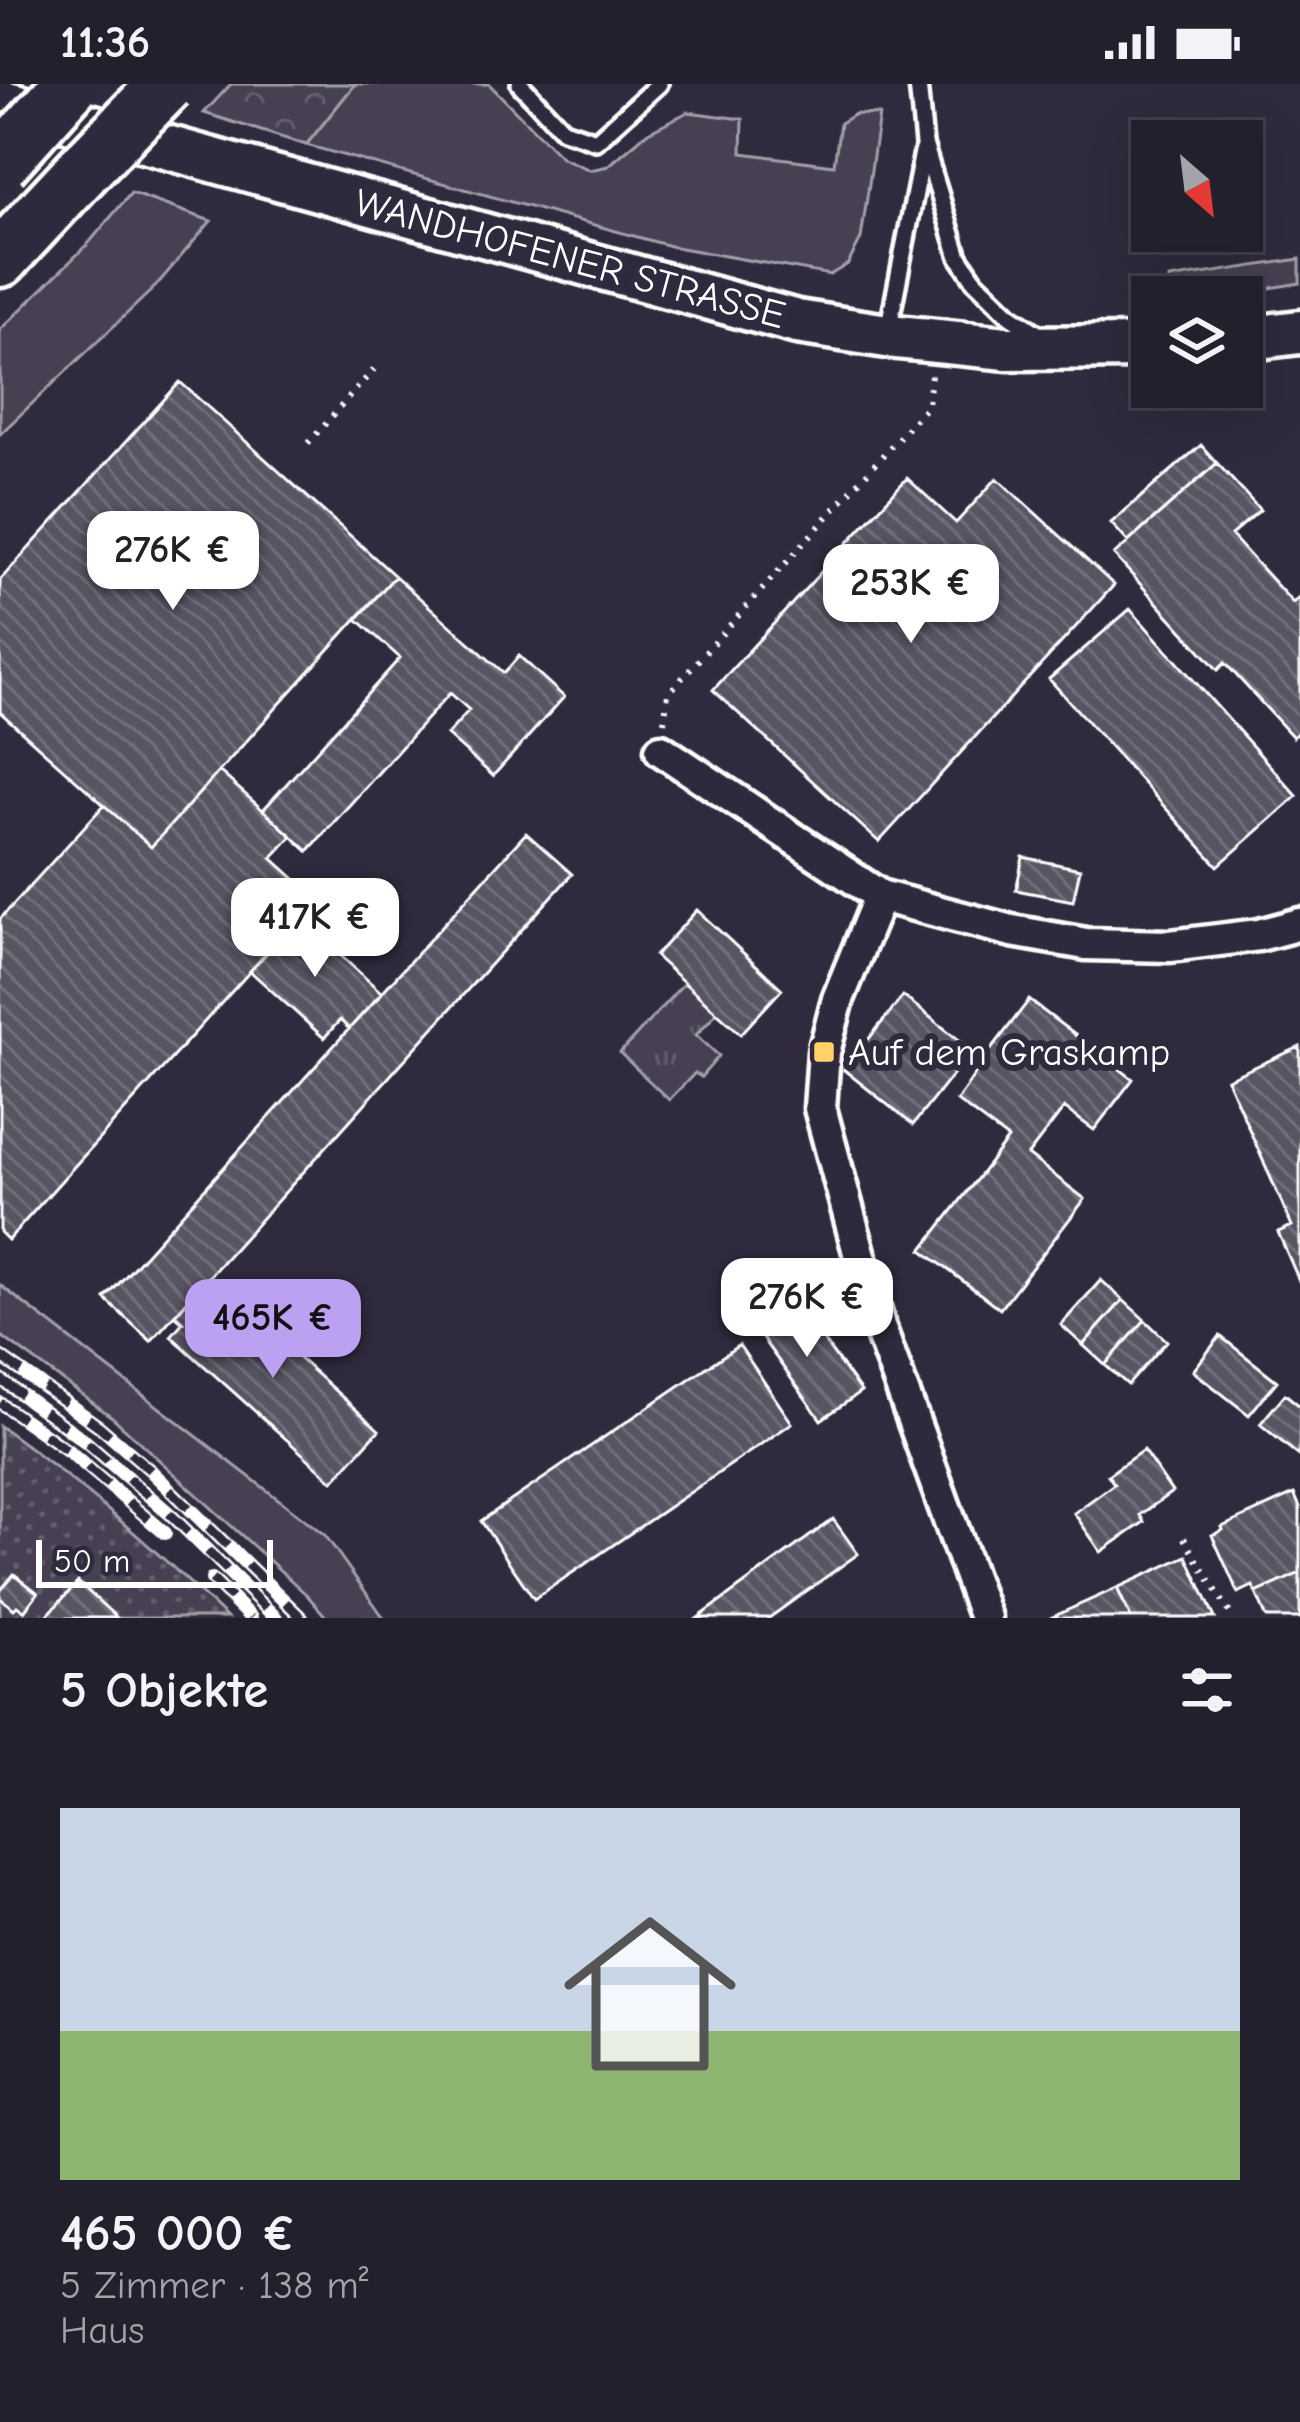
<!DOCTYPE html>
<html lang="de">
<head>
<meta charset="utf-8">
<style>
	body { margin:0; font-family:"Comic Neue",sans-serif; background:#2b2836; color:#f1f3f6; height:100vh; display:flex; flex-direction:column; font-size:45px; white-space:nowrap }
	* { box-sizing:border-box; margin:0 }
	p { font-size:39px; color:#a3a3aa }
	.icon { flex:none; width:66px; height:66px; fill:none; stroke:currentColor; stroke-width:2; stroke-linecap:round; stroke-linejoin:round }
	.map { position:relative; height:1534px; overflow:hidden }
	.sheet { display:flex; flex-direction:column; background:#23202e; flex:1 }
	.sheet>* { flex:none }
	.needle { width:78px; rotate:152deg }
	.buttons { position:absolute; left:1131px; top:36px; display:grid; gap:24px }
	.buttons a { display:grid; place-items:center; width:132px; height:132px; border-radius:0px; background:#23202e; box-shadow:0 12px 48px #0002,0 0 0 3px #403e4a; font-size:60px }
	.scale { position:absolute; left:36px; bottom:30px; width:237px; box-sizing:border-box; padding-left:12px; border:6px solid #fff; border-top:0; font-size:33px; line-height:42px; white-space:nowrap; color:#fff; -webkit-text-stroke:9px #2f2a3d; paint-order:stroke }
	.price { position:absolute; translate:-50% -102px; padding:0 27px; border-radius:24px; background:#fff; color:#222; font-size:39px; line-height:78px; filter:drop-shadow(0 3px 6px #0008) }
	.price::after { content:''; position:absolute; left:50%; top:72px; width:36px; height:27px; margin-left:-18px; background:inherit; clip-path:polygon(0 0,100% 0,50% 100%) }
	.price.active { background:#bca0f2; color:#111 }
	ul { padding:0; list-style:none }
	li { display:grid; align-content:center; gap:24px; height:636px; padding:0 60px }
	li span { display:grid; place-items:center; height:372px; border-radius:0px; color:#555 }
	li>.icon { margin-inline-start:auto }
	span .icon { width:216px; height:216px; fill:#fffc; stroke-width:1 }
	li b { font-size:51px }
	h2 { display:flex; justify-content:space-between; align-items:center; height:144px; padding:0 60px; font-size:51px }
	.status { display:flex; justify-content:space-between; align-items:center; height:84px; padding:0 60px; background:#23202e; direction:ltr }
	.status svg { height:33px; fill:currentColor }
	.map>svg:first-child { display:block }
	.grass { fill:#464152; stroke:#a2a0a8; stroke-width:3 }
	.forest { fill:url(#forest-crowns); stroke:#a2a0a8; stroke-width:3 }
	.park { fill:url(#park-tufts); stroke:#a2a0a8; stroke-width:3 }
	.garden { fill:url(#garden-dots); stroke:#a2a0a8; stroke-width:3 }
	.building { fill:url(#building-back-hatch); stroke:#fff; stroke-width:3 }
	.lines { fill:none; stroke-linecap:round; stroke-linejoin:round }
	.lane-casing { stroke:#fff; stroke-width:24 }
	.street-casing { stroke:#fff; stroke-width:39 }
	.secondary-casing { stroke:#fff; stroke-width:51 }
	.highway-casing { stroke:#fff; stroke-width:63 }
	.path { stroke:#fff; stroke-width:6; stroke-dasharray:3 9; stroke-linecap:butt }
	.lane { stroke:#2f2a3d; stroke-width:15 }
	.street { stroke:#2f2a3d; stroke-width:30 }
	.secondary { stroke:#2f2a3d; stroke-width:42 }
	.highway { stroke:#2f2a3d; stroke-width:54 }
	.rail-casing { stroke:#fff; stroke-width:14 }
	.rail { stroke:#2f2a3d; stroke-width:9; stroke-dasharray:27; stroke-linecap:butt }
	.highway-bridge-casing { stroke:#fff; stroke-width:63; stroke-linecap:butt }
	.highway-bridge { stroke:#2f2a3d; stroke-width:54 }
	.poi-dot { fill:#ffd166; stroke:#2f2a3d; stroke-width:4.5 }
	.labels { text-anchor:middle; dominant-baseline:central; stroke-width:12; stroke-linejoin:round; paint-order:stroke }
	.street-label { font-size:39px; fill:#fff; stroke:#2f2a3d }
	.poi-label { font-size:39px; fill:#fff; stroke:#2f2a3d; text-anchor:start }
</style>
</head>
<body>
<div class="status"><b>11:36</b><svg viewBox="0 0 49 12"><path d="M0 12V9h3v3zM5 12V6h3v6zM10 12V3h3v9zM15 12V0h3v12zM26 1h20v11H26zM47 4h2v5h-2z"/></svg></div>
<div class="map">
<svg width="1300" height="1534" viewBox="0 0 1300 1534">
	<defs>
		<pattern id="forest-crowns" width="20" height="18" patternUnits="userSpaceOnUse" patternTransform="scale(3)"><rect width="20" height="18" fill="#464152"/><path d="M2 6a3 3 0 1 1 6 0M12 15a3 3 0 1 1 6 0" fill="none" stroke="#625e6c"/></pattern>
		<pattern id="park-tufts" width="24" height="20" patternUnits="userSpaceOnUse" patternTransform="scale(3)"><rect width="24" height="20" fill="#464152"/><path d="M3 7l-1-3M5 7V3M7 7l1-3M15 17l-1-3M17 17v-4M19 17l1-3" fill="none" stroke="#625e6c"/></pattern>
		<pattern id="garden-dots" width="8" height="8" patternUnits="userSpaceOnUse" patternTransform="scale(3)"><rect width="8" height="8" fill="#464152"/><path d="M2 2h.1M6 6h.1" fill="none" stroke="#625e6c" stroke-width="1.8" stroke-linecap="round"/></pattern>
		<pattern id="building-back-hatch" width="6" height="6" patternUnits="userSpaceOnUse" patternTransform="scale(3)"><rect width="6" height="6" fill="#595564"/><path d="M-1 5l2 2M0 0l6 6M5-1l2 2" fill="none" stroke="#726e7b"/></pattern>
	</defs>
	<rect width="100%" height="100%" fill="#2f2a3d"/>
	<filter id="ink" filterUnits="userSpaceOnUse"><feTurbulence type="fractalNoise" baseFrequency=".00833" numOctaves="2"/><feDisplacementMap in="SourceGraphic" scale="24" xChannelSelector="R" yChannelSelector="G"/><feConvolveMatrix kernelMatrix="1 2 1 2 8 2 1 2 1" color-interpolation-filters="sRGB"/></filter>
	<g filter="url(#ink)">
		<path class="grass" d="M355,0H489L562,74L590,86L608,82L648,48L688,28L743,35L742,69L834,81L840,39L855,30L879,31L861,155L848,180L830,191L670,162L306,61Z
			M131,109L211,137L156,202L0,350V246L88,160Z
			M1300,175V199L1217,213H1167L1169,195Z
			M0,1201L325,1451L384,1534H327L307,1511L112,1333L0,1251Z"/>
		<path class="forest" d="M231,0H355L306,61L204,29Z"/>
		<path class="park" d="M684,899L717,928L696,951L719,972L701,993L695,989L669,1016L620,969Z"/>
		<path class="garden" d="M0,1342C82,1400 155,1465 227,1534H0Z"/>
		<path class="building" d="M180,298L395,492L151,763L0,628V496Z
			M1201,361L1217,379L1128,458L1111,439Z
			M1217,379L1260,426L1231,451L1293,519L1300,513V646L1293,653L1225,579L1218,586L1114,471Z
			M907,394L956,439L997,394L1114,501L879,758L713,606Z
			M395,492L504,589L519,572L564,613L493,692L447,651L469,626L450,609L308,767L263,726L400,574L357,535Z
			M1130,525L1297,712L1218,782L1049,595Z
			M219,687L292,752L272,774L316,814L8,1156L0,1148V835L104,721L151,763Z
			M526,749L572,790L151,1257L105,1215Z
			M1023,773L1080,785L1073,817L1016,806Z
			M697,826L782,905L741,950L655,872Z
			M299,834L382,909L349,945L340,936L324,954L250,887Z
			M903,912L972,966L913,1041L844,986Z
			M1029,916L1133,995L1094,1046L1064,1024L1028,1071L1085,1115L1000,1225L922,1166L1008,1055L957,1017L990,967Z
			M1300,963V1199L1278,1148L1292,1142L1227,995Z
			M1101,1196L1123,1216L1083,1261L1061,1241Z
			M218,1202L379,1346L333,1397L171,1252L183,1238L175,1231L197,1206L207,1215Z
			M793,1215L861,1308L821,1336L754,1243Z
			M1123,1216L1145,1236L1105,1281L1083,1261Z
			M1145,1236L1167,1257L1128,1301L1105,1281Z
			M1220,1252L1277,1297L1249,1331L1193,1287Z
			M739,1261L792,1339L534,1515L481,1437Z
			M1285,1310L1300,1322L1299,1372L1260,1340Z
			M1143,1366L1172,1408L1140,1431L1144,1438L1101,1468L1074,1429L1114,1400L1108,1391Z
			M1294,1410L1300,1423V1489L1256,1509L1253,1502L1238,1509L1212,1451L1223,1446L1222,1443Z
			M833,1435L858,1470L769,1534H698Z
			M1187,1472L1215,1534H1131L1117,1504Z
			M1300,1489V1534H1267L1256,1509Z
			M14,1490L38,1509L24,1527L17,1522L14,1525L0,1514V1507Z
			M78,1498L117,1534H45Z
			M1117,1504L1131,1534H1050Z"/>
		<g class="lines">
			<defs>
				<path id="lane" d="M520,0L563,46L596,57L659,0
					M918,0L924,60L959,173L975,197L1011,232L1044,254
					M887,252L924,63"/>
				<path id="street" d="M661,666L880,812L1012,847L1086,860L1170,862L1259,851L1300,840
					M880,812L838,915L824,968L820,1024L879,1242L985,1534"/>
				<path id="secondary" d="M0,17L797,238L887,252L1007,264L1152,263
					M1242,255L1300,248"/>
				<path id="highway" d="M0,175L83,86"/>
			</defs>
			<use href="#lane" class="lane-casing"/>
			<use href="#street" class="street-casing"/>
			<use href="#secondary" class="secondary-casing"/>
			<use href="#highway" class="highway-casing"/>
			<path class="path" d="M308,359L378,281
				M664,638L668,610L928,321L931,290
				M1184,1454L1233,1534"/>
			<use href="#lane" class="lane"/>
			<use href="#street" class="street"/>
			<use href="#secondary" class="secondary"/>
			<use href="#highway" class="highway"/>
			<defs>
				<path id="rail" d="M0,1272L100,1343L150,1386L302,1534
					M0,1295L85,1357L171,1431L276,1534
					M0,1319L71,1369L165,1449
					M212,1495L251,1534"/>
			</defs>
			<use href="#rail" class="rail-casing"/>
			<use href="#rail" class="rail"/>
			<defs>
				<path id="highway-bridge" d="M0,79L71,0
					M83,86L167,0"/>
			</defs>
			<use href="#highway-bridge" class="highway-bridge-casing"/>
			<use href="#highway-bridge" class="highway-bridge"/>
		</g>
	</g>
	<rect class="poi-dot" x="812" y="956" width="24" height="24" rx="6"/>
	<g class="labels">
		<g class="street-label">
			<text transform="translate(570 175) rotate(15)">WANDHOFENER STRASSE</text>
		</g>
		<g class="poi-label">
			<text x="848" y="968">Auf dem Graskamp</text>
		</g>
	</g>
</svg>
<div class="buttons">
<a><svg class="needle" viewBox="-14 -14 28 28"><path d="M0-13l5 13h-10z" fill="#e53935"/><path d="M0 13l5-13h-10z" fill="#a3a3aa"/></svg></a>
<a><svg class="icon" aria-label="layers" viewBox="0 0 24 24"><path d="M12 4l9 5-9 5-9-5zM3 14l9 5 9-5"/></svg></a>
</div>
<div class="scale">50 m</div>
<b class="price" style="left:173px;top:529px">276K €</b>
<b class="price" style="left:911px;top:562px">253K €</b>
<b class="price" style="left:315px;top:896px">417K €</b>
<b class="price" style="left:807px;top:1276px">276K €</b>
<b class="price active" style="left:273px;top:1297px">465K €</b>
</div>
<section class="sheet">
<h2>5 Objekte<svg class="icon" aria-label="filters" viewBox="0 0 24 24"><path d="M4 7h16M4 17h16"/><circle cx="9" cy="7" r="2"/><circle cx="15" cy="17" r="2"/></svg></h2>
<ul>
<li><span style="background:linear-gradient(#c9d6e8 60%,#8fb573 0)"><svg class="icon" aria-label="home" viewBox="0 0 24 24"><path d="M3 11l9-7 9 7M6 9v11h12V9"/></svg></span><div><b>465 000 €</b><p>5 Zimmer · 138 m²</p><p>Haus</p></div></li>
</ul>
</section>
</body>
</html>
